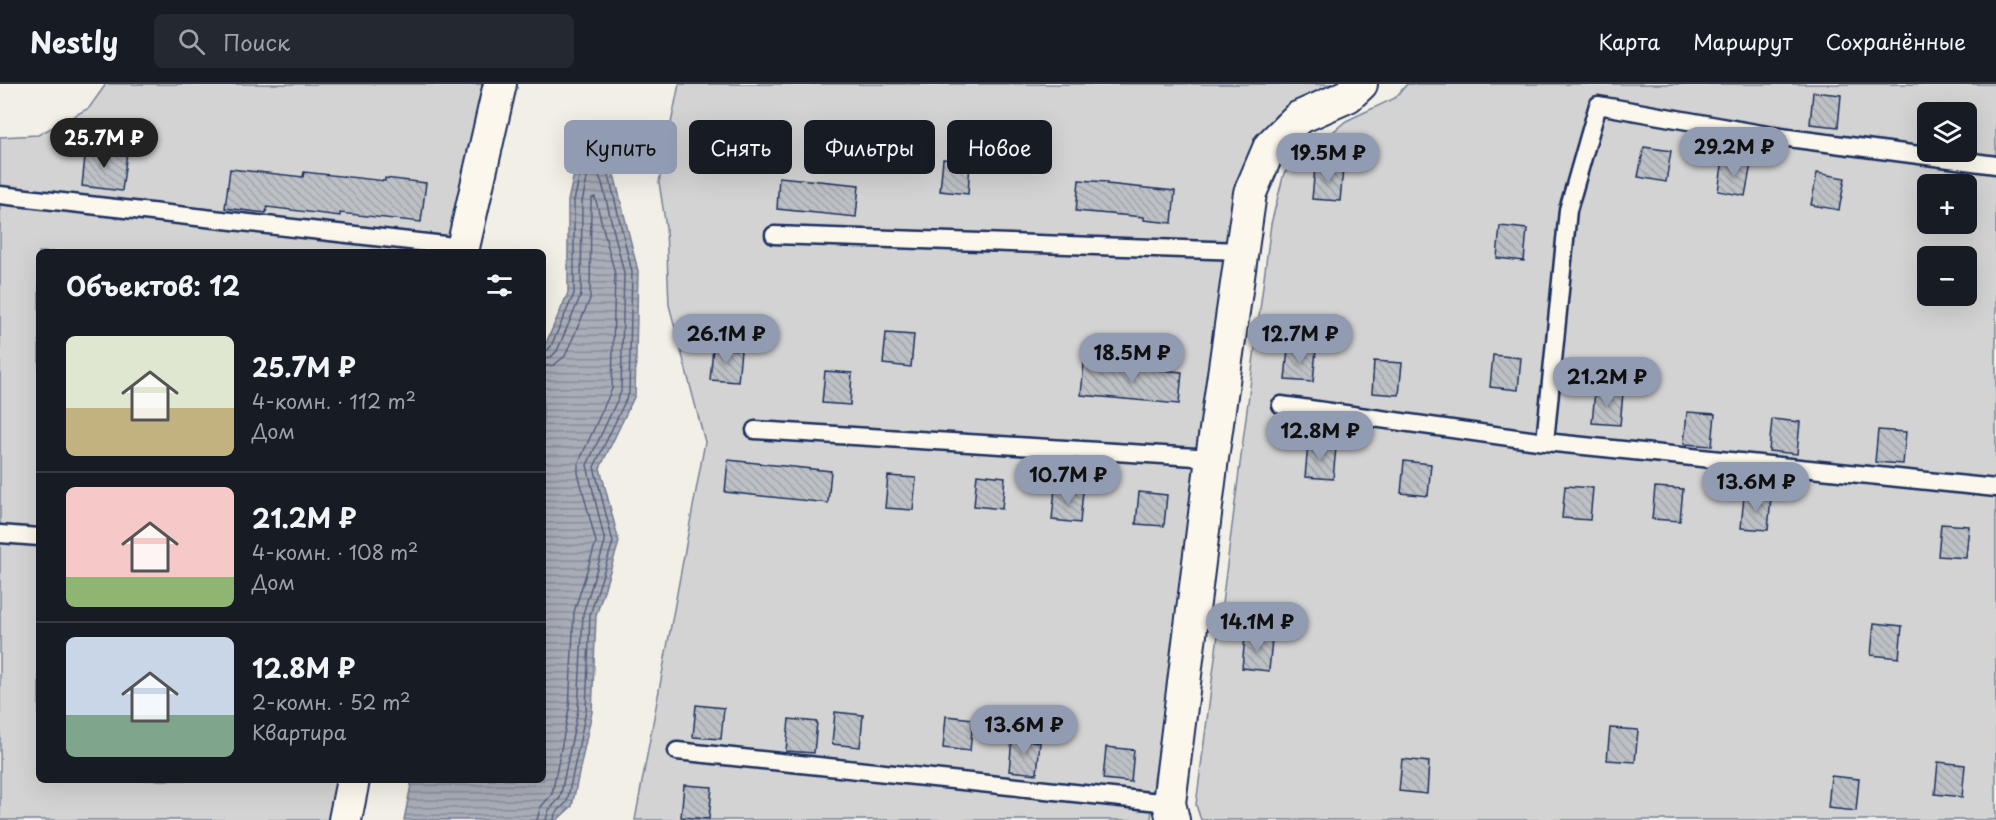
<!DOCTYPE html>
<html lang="ru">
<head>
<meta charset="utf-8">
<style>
	body { margin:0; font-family:"Playpen Sans",sans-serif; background:#242831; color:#f1f3f6; height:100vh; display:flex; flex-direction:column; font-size:22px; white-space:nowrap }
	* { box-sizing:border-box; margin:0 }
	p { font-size:20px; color:#9ea1a6 }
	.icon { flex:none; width:33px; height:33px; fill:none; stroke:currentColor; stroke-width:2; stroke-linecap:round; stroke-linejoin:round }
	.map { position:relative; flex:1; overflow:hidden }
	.drawer { position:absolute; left:36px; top:165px; width:510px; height:534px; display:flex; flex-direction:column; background:#171b24; border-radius:9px; box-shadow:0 6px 24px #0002 }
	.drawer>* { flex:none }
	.banner { position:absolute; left:564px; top:36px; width:570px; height:54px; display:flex; gap:12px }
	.tools { position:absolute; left:1917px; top:18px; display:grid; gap:12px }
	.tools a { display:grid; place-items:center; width:60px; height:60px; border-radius:9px; background:#171b24; box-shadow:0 6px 24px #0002; font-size:30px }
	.price { position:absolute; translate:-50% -51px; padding:0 14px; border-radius:21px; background:#919bb2; color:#111; font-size:20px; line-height:39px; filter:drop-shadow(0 2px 3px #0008) }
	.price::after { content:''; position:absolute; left:50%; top:36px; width:18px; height:14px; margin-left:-9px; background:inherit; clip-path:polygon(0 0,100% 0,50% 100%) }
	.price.current { background:#222; color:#fff }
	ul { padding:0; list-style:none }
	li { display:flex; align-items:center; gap:18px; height:150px; padding:0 30px }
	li+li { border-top:2px solid #363941 }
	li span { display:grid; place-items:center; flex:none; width:168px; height:120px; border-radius:9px; color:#555 }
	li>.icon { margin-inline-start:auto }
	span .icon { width:72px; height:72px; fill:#fffc; stroke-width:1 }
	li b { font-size:26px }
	h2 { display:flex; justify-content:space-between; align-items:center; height:72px; padding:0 30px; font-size:26px }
	.pill { padding:0 21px; border-radius:9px; background:#171b24; box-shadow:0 6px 24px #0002; font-size:21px; line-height:54px }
	.pill.current { background:#919bb2; color:#111 }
	header { display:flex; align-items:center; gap:36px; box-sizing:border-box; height:84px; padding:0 30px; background:#171b24; border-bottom:2px solid #363941 }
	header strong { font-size:28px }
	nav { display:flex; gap:33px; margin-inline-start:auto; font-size:21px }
	.search { width:420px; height:54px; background:#242831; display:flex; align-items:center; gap:15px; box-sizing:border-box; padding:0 21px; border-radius:9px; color:#9ea1a6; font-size:22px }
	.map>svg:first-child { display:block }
	.green { fill:#d2d3d2; stroke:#768198; stroke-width:1.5; fill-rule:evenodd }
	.water { fill:url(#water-rules); stroke:#707b93; stroke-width:1.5 }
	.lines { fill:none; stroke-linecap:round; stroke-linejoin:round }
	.shore { stroke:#546182; stroke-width:1.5 }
	.building { fill:url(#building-back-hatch); stroke:#1b2f5e; stroke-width:1.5 }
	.lane-casing { stroke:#1b2f5e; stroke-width:21 }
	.street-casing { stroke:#1b2f5e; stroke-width:36 }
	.lane { stroke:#fbf7ec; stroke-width:16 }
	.street { stroke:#fbf7ec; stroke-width:32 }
</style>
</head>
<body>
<header>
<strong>Nestly</strong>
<div class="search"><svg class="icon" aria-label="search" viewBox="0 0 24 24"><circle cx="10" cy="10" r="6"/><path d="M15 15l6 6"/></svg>Поиск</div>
<nav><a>Карта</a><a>Маршрут</a><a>Сохранённые</a></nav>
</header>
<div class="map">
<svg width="1996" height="736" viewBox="0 0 1996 736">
	<defs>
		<pattern id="water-rules" width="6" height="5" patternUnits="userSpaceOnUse" patternTransform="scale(1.5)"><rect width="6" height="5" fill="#a9adb7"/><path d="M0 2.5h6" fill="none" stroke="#898d98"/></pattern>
		<pattern id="building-back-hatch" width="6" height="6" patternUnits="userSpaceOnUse" patternTransform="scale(1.5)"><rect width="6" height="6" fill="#bdc0c4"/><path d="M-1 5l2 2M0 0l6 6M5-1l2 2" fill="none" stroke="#a2a5ab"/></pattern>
	</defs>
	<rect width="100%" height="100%" fill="#f2efe6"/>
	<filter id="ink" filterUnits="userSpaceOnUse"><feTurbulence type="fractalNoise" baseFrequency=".0167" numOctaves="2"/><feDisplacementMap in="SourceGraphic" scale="12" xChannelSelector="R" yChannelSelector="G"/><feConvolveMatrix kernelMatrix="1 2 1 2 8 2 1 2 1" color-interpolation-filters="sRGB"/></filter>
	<g filter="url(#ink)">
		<path class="green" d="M106,0H484L448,168H39V696H341L332,736H0V53L38,51L89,24Z
			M679,0H1338L1318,8L1276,31L1246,78L1154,697L1151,736H635L705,358L669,221L666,144L659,98Z
			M1407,0H1996V736H1201L1196,721L1271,140L1284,89L1346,37L1395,14ZM1928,28H1966V68H1928ZM1928,100H1966V140H1928ZM1928,172H1966V212H1928Z"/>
		<path class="water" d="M600,53L615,94L638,187L635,311L600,384L619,458L596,532L592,628L572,722L557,736H404L412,696H543V266L568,209V117L581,58Z"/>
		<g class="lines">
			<path class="shore" d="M543,266H548L551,262L574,210V117L586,65L595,61L610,96L632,188L629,309L594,383L613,458L590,531L586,627L567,718L555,730L554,736
				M543,274L551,273L557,267L581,211L582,118L590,80L593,78L602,99L624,189L621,308L587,381L605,458L583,530L578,626L560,714L549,726L546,736
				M537,736L540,724L552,710L569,625L574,528L596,458L578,389V380L612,305L615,190L595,113L592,114L591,119L590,215L565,272L554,281L543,283"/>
		</g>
		<path class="building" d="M1813,8L1841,11L1838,43L1810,40Z
			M86,63L127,68L122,107L82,102Z
			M1644,63L1671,67L1666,98L1638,93Z
			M943,75L970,78L968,110L940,107Z
			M1723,76L1751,80L1745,112L1718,107Z
			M1315,83L1343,85L1340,117L1312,115Z
			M230,85L303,93L304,88L385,97V94L426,99L421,138L340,129V132L267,123L266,129L225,124Z
			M1817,89L1845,94L1839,126L1811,121Z
			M779,93L859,101L856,133L777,125Z
			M1079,96L1107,98V100L1175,107L1172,139L1144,136V133L1076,127Z
			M1500,142L1527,145L1524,177L1497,174Z
			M886,249L914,251L911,283L883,280Z
			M713,264L741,266L738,298L710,296Z
			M1288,264L1316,266L1313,298L1285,296Z
			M1493,271L1521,274L1518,306L1490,303Z
			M1374,277L1402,279L1399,311L1372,309Z
			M1084,279L1182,288L1179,320L1081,311Z
			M825,287L852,289L850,321L822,319Z
			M1595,307L1623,309L1620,341L1592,339Z
			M1687,328L1715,330L1712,362L1684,360Z
			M1772,335L1800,338L1797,370L1769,367Z
			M1878,346L1906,348L1903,380L1875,378Z
			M1308,361L1336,363L1333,395L1305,393Z
			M728,376L831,387L828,419L725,408Z
			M1404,377L1431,380L1428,412L1401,409Z
			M977,390L1005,393L1002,425L974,422Z
			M888,392L916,394L913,426L885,424Z
			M1565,402L1593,404L1590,436L1562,434Z
			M1655,403L1683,405L1680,437L1652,435Z
			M1055,404L1083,407L1080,439L1052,436Z
			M1139,408L1167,411L1164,442L1136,440Z
			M1744,412L1771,414L1768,446L1741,444Z
			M1941,440L1969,442L1966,474L1938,472Z
			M1874,539L1902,542L1899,574L1871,571Z
			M1245,552L1272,555L1269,587L1242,584Z
			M696,621L724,624L721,655L693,653Z
			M835,628L863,631L860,663L832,660Z
			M946,632L973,635L970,667L943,664Z
			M789,635L817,638L814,669L786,667Z
			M1610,644L1638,646L1635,678L1607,676Z
			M1012,655L1040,658L1037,690L1009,687Z
			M1106,663L1134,666L1131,698L1103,695Z
			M1402,675L1429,678L1427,710L1399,707Z
			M1938,678L1965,681L1962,713L1935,710Z
			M1831,692L1859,695L1856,727L1828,724Z
			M684,701L712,703L709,735L681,733Z"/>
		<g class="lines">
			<defs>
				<path id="lane" d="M0,111L463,163
					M774,151L1241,167
					M1281,321L1545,358L1996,404
					M755,346L1212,374
					M1545,358L1568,126L1598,21L1773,52L1996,81
					M0,450L39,453
					M677,667L1169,719"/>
				<path id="street" d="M462,168L500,0
					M345,736L353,696
					M1173,736L1169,719L1212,374L1250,109L1270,62L1298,34L1348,12L1361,0"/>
			</defs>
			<use href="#lane" class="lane-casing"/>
			<use href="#street" class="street-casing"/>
			<use href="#lane" class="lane"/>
			<use href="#street" class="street"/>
		</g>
	</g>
</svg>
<div class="tools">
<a><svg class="icon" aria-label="layers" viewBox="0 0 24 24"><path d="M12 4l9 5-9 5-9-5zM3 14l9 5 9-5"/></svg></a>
<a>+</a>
<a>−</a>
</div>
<b class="price current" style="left:104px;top:85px">25.7M ₽</b>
<b class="price" style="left:1734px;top:94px">29.2M ₽</b>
<b class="price" style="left:1328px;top:100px">19.5M ₽</b>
<b class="price" style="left:726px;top:281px">26.1M ₽</b>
<b class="price" style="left:1300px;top:281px">12.7M ₽</b>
<b class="price" style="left:1132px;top:300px">18.5M ₽</b>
<b class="price" style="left:1607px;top:324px">21.2M ₽</b>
<b class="price" style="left:1320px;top:378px">12.8M ₽</b>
<b class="price" style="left:1068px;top:422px">10.7M ₽</b>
<b class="price" style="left:1756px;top:429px">13.6M ₽</b>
<b class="price" style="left:1257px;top:569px">14.1M ₽</b>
<b class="price" style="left:1024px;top:672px">13.6M ₽</b>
<div class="banner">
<a class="pill current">Купить</a>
<a class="pill">Снять</a>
<a class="pill">Фильтры</a>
<a class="pill">Новое</a>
</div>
<section class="drawer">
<h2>Объектов: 12<svg class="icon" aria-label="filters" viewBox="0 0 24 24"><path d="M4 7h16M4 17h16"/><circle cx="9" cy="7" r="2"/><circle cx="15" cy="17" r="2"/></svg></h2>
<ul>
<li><span style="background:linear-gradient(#dfe7d0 60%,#c2b280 0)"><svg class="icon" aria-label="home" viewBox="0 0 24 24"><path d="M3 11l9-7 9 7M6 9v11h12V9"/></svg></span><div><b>25.7M ₽</b><p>4-комн. · 112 m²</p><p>Дом</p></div></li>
<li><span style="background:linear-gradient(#f6c9c9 75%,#8fb573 0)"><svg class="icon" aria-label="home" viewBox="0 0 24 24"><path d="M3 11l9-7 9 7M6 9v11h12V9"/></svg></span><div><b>21.2M ₽</b><p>4-комн. · 108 m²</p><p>Дом</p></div></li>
<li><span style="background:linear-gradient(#c9d6e8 65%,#7fa58c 0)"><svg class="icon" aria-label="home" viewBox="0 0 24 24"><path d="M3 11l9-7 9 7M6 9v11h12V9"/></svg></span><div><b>12.8M ₽</b><p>2-комн. · 52 m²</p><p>Квартира</p></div></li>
</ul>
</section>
</div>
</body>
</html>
